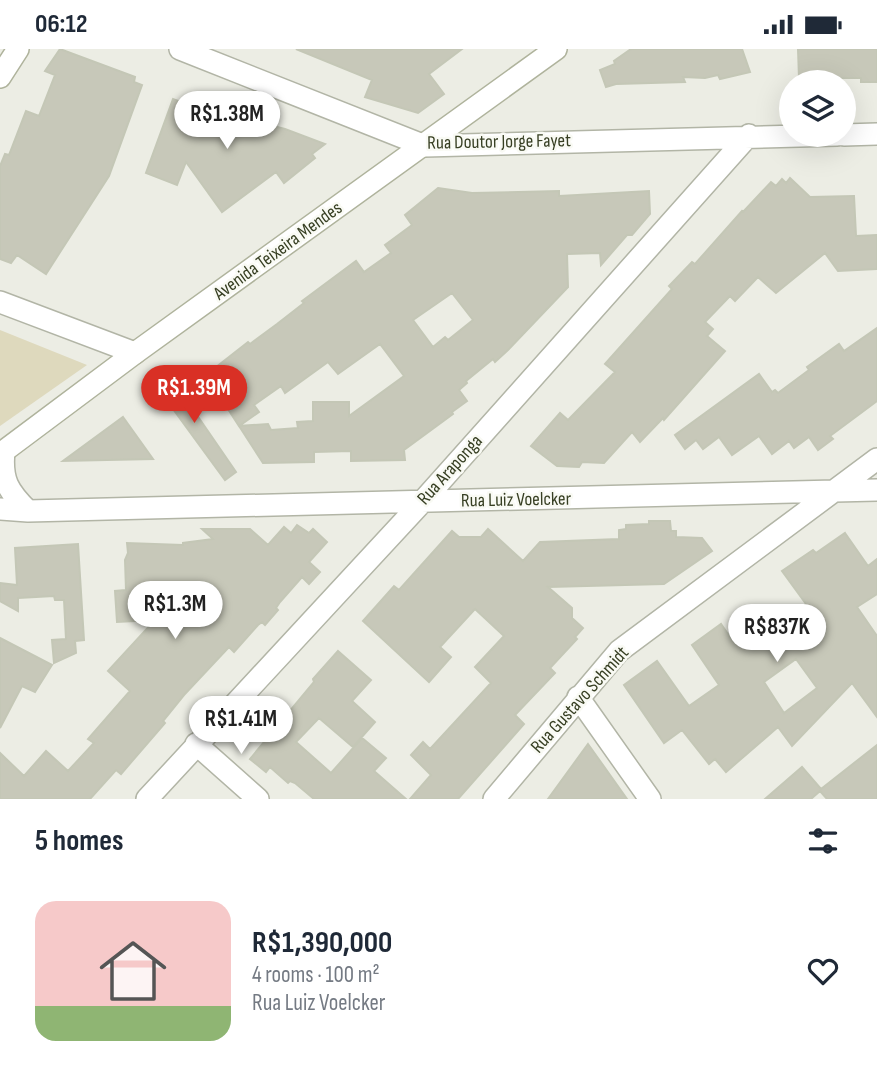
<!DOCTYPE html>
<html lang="en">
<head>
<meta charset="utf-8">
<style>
	body { margin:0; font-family:"Sofia Sans Condensed",sans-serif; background:#f6f6f7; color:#1f2937; height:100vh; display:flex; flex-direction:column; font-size:26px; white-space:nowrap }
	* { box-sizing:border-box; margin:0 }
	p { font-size:23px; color:#747a83 }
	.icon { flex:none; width:38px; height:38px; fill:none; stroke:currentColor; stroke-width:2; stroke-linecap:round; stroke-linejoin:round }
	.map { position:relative; height:750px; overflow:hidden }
	.drawer { display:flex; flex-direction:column; background:#fff; flex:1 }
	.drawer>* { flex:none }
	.buttons { position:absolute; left:779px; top:21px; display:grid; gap:14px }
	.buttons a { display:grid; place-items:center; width:77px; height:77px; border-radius:50%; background:#fff; box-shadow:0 7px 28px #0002; font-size:35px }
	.price { position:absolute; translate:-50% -60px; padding:0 16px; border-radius:24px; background:#fff; color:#222; font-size:23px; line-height:46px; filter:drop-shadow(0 2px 4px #0008) }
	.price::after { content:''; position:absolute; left:50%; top:42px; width:21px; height:16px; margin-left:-10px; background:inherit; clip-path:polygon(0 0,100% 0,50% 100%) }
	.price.active { background:#d93025; color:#fff }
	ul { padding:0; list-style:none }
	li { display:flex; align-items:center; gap:21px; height:175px; padding:0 35px }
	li+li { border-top:2px solid #e0e1e3 }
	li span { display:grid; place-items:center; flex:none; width:196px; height:140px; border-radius:21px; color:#555 }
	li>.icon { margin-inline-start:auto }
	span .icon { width:84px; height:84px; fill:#fffc; stroke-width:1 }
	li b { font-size:30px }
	h2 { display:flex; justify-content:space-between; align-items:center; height:84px; padding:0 35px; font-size:30px }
	.status { display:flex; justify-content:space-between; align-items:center; height:49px; padding:0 35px; background:#fff; direction:ltr }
	.status svg { height:19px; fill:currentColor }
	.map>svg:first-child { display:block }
	.green { fill:#ded9bd }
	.building { fill:#c7c8b9; stroke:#c4c7b6; stroke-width:2; fill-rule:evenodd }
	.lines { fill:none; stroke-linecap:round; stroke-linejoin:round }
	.street-casing { stroke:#b2b5a6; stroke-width:24 }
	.secondary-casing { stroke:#afb39c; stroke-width:24 }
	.street { stroke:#fff; stroke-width:21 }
	.secondary { stroke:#fff; stroke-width:21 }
	.labels { text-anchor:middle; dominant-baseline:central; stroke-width:5; stroke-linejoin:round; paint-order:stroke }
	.street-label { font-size:19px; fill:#373f23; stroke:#f9faf4 }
</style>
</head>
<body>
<div class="status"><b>06:12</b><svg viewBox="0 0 49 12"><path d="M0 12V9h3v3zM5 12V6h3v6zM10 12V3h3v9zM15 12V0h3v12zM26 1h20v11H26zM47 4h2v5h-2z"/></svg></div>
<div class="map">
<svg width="877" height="750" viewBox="0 0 877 750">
	<rect width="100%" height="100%" fill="#ecede4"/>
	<path class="green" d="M0,281L87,316L0,377Z"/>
	<path class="building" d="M60,0L135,28L134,33L142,36L109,127L46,225L17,206L11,214L0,210V117L5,105L9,106L26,62L39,67L55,26L45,22Z
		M296,0H462L429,25L444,45L418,64L365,48L372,31Z
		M631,0H742L750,23L720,30L718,26L705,29L683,28L685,33L616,35L606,38L600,21L615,15L614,12Z
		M798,0H877V33H861V29H799Z
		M223,49L243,57L238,68L285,80L325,95L312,105L315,109L284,134L276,123L222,163L186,113L177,136L146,124L173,50L205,62L207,56L219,60Z
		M790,129L810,148L854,147L856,187L877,186V220L838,222L825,204L776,244L758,228L735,252L730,247L705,273L713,280L707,287L725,302L664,371L663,369L640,393L632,383L604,414L582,413L579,418L557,417L531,397L560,364L568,371L615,323L605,315L672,240L669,237L692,213L695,215L742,162L743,163L771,133L776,137L782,130L786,134Z
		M438,139L472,144L559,142V147L649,142L650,165L632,186H627L601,216L600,204L567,205L568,238L508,301L495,313L493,310L466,332L467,334L459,341L467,352L452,363L453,365L404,401L405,411L351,412V402L314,403V413L263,414L239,377L268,375L271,381L298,379L297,373L313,372V353H349V367L404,327L380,295L338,325L328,313L285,344L281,337L254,356L259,363L239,377L206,326L248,293L250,295L277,275L304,254L302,252L356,212L364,223L391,204L385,196L412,176L405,166ZM452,244L473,271L448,291L445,288L433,298L413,271Z
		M877,279V352L830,387L833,390L818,401L809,388L794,399L789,392L772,405L759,387L732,406L719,388L703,400L696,391L685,400L675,386L759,325L772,343L775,341L778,344L809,321L807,318L839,295L844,302Z
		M168,324L236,423L225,431L154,334Z
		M123,368L153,410L63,412Z
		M649,472H670L671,482H676V488L702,489L712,502L664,535L548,538L572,559V569L583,579L575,588L577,590L550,619L555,624L515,666L524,675L458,750H410L431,726L411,706L423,693L430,700L491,634L475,618L504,587L475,560L440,598L451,608L429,633L363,572L394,537L399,541L452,482L459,488H481L488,480L523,512L540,493L619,490V481L626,480V476L649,475Z
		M297,476L309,484L313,480L327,493L309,513L320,523L309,535L302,528L280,553L276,559L278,561L265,576L262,573L258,576L234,603L229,598L184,646L163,672L165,674L121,725L116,721L90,750H0V704L24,727L46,702L68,722L94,694L88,690L130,642L108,622L155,571L117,573L115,542L126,541L125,511L128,504L127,494L183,496V494L213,490L202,480H250L268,496L284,478L291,484Z
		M845,484L868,517L877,510V545L857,558L877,587V668L852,634L792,697L778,678L726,723L715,710L709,715L682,681L664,694L624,636L657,612L689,657L719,636L692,596L721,575L732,591L766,567L774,579L806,555L782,522L813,501L816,504ZM796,610L817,639L784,664L764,633Z
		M78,495L84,591L75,592L76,604L54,614L52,591L66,590L64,551H55L54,547L18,549V562L0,552V534L17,536L15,499Z
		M0,589L52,616L35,643L22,637L0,679Z
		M338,602L371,631L352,652L375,673L353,698L319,669L296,693L331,724L362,689L386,709L374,722L406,750H314L295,734L290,732L288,734L270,718L266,723L250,710L314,633L313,630Z
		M588,695L627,750H548Z
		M877,696V750H827L820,742L811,750H765L802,718L821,740Z"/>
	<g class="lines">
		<defs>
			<path id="street" d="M180,0L425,97L837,86
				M844,86L877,85
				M0,253L135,304
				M4,402C1,431 8,442 28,462
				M0,460L28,462L877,441
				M578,648L650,750
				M196,695L258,750
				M147,750L422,453L749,86
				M494,750L619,602L877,410"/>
			<path id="secondary" d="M0,28L18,0
				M0,405L135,304L556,0"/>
		</defs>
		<use href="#street" class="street-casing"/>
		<use href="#secondary" class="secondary-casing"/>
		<use href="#street" class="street"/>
		<use href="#secondary" class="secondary"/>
	</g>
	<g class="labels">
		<g class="street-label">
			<text transform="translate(499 93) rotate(-1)">Rua Doutor Jorge Fayet</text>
			<text transform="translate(278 202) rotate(-36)">Avenida Teixeira Mendes</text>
			<text transform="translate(450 421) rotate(-48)">Rua Araponga</text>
			<text transform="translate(516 451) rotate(-1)">Rua Luiz Voelcker</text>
			<text transform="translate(580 651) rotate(-48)">Rua Gustavo Schmidt</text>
		</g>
	</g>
</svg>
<div class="buttons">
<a><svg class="icon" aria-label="layers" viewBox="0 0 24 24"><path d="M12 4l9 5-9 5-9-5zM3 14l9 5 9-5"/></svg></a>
</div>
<b class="price" style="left:227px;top:102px">R$1.38M</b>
<b class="price active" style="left:194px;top:376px">R$1.39M</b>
<b class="price" style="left:175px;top:592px">R$1.3M</b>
<b class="price" style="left:777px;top:615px">R$837K</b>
<b class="price" style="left:241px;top:707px">R$1.41M</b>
</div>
<section class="drawer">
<h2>5 homes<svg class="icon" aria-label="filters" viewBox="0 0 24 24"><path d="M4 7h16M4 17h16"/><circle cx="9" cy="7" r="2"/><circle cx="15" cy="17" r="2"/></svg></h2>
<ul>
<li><span style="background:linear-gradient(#f6c9c9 75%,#8fb573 0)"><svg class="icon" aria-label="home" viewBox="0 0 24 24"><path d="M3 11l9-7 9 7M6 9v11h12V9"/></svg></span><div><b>R$1,390,000</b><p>4 rooms · 100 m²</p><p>Rua Luiz Voelcker</p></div><svg class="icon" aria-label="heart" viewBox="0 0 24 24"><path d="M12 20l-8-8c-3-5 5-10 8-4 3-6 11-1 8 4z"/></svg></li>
</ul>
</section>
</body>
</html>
